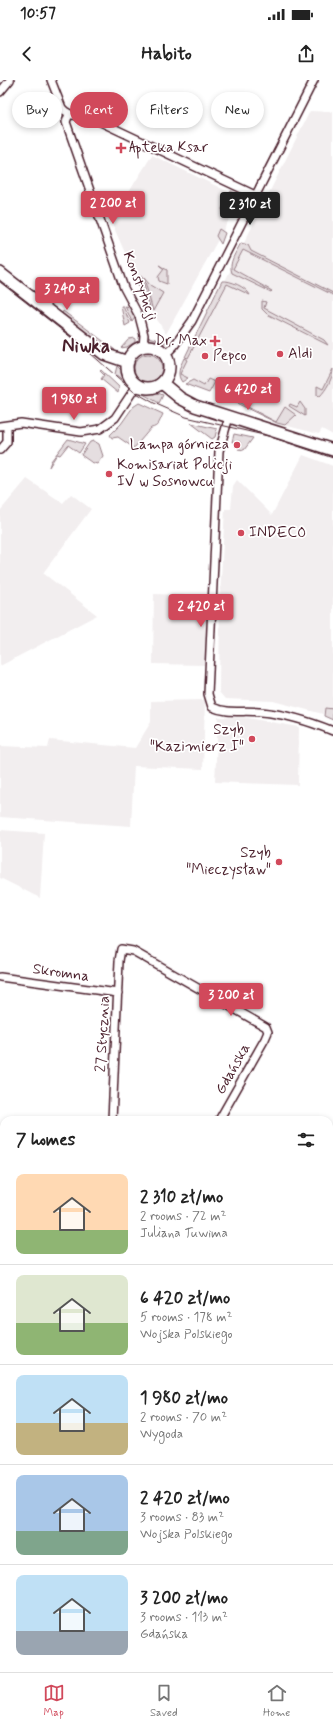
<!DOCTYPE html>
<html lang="en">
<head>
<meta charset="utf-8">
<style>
	body { margin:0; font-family:Mynerve,sans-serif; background:#f2f2f2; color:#222; height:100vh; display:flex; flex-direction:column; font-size:15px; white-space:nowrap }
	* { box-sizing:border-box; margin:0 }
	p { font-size:13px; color:#767676 }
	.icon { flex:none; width:22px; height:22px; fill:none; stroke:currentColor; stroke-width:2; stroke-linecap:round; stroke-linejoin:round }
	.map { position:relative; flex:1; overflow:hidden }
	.sheet { position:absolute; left:0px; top:1036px; width:333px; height:556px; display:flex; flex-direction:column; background:#fff; border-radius:12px 12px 0 0; box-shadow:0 2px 6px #0003 }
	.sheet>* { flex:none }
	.hud { position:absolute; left:12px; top:12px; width:309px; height:36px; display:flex; gap:8px }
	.price { position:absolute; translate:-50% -34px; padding:0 9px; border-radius:4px; background:#d1495b; color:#fff; font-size:13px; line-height:26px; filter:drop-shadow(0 1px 2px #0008) }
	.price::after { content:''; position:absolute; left:50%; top:24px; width:12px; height:9px; margin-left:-6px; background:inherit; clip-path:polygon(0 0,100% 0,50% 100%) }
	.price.active { background:#222; color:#fff }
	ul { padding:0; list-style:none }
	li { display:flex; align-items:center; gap:12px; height:100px; padding:0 16px }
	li+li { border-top:1px solid #e0e0e0 }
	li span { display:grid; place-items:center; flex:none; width:112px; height:80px; border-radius:8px; color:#555 }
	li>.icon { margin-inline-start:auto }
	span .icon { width:48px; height:48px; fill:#fffc; stroke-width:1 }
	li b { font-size:17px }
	h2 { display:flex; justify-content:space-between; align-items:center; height:48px; padding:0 16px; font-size:17px }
	.pill { padding:0 14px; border-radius:18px; background:#fff; box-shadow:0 2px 6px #0003; font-size:14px; line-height:36px }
	.pill.active { background:#d1495b; color:#fff }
	.status { display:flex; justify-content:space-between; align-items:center; height:28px; padding:0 20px; background:#fff; direction:ltr }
	.status svg { height:11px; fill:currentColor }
	header { display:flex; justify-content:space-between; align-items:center; height:52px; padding:0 16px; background:#fff; font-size:18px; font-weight:700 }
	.menu { display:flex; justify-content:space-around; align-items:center; height:56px; border-top:1px solid #e0e0e0; background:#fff; font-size:11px; color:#767676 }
	.menu a { display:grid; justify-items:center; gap:2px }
	.menu .active { color:#d1495b }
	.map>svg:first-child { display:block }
	.built { fill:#f2eeef }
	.green { fill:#e5dee0; stroke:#987e86 }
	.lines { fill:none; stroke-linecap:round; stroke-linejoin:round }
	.minor-casing { stroke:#4a1f2b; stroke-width:10 }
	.tertiary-casing { stroke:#4a1f2b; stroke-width:12 }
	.secondary-casing { stroke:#4a1f2b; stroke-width:14 }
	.primary-casing { stroke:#4a1f2b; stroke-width:15 }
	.minor { stroke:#fff; stroke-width:7 }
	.tertiary { stroke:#fff; stroke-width:9 }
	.secondary { stroke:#fff; stroke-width:11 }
	.primary { stroke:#fff; stroke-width:12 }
	.tram { stroke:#4a1f2b; stroke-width:1 }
	.poi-dot { fill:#d1495b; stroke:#fff; stroke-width:1.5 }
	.labels { text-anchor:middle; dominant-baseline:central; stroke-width:3.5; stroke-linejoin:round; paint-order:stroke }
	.poi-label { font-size:15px; fill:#4a1f2b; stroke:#fff; text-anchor:start }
	.street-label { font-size:15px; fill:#4a1f2b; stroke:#fff }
	.district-label { font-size:19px; font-weight:bold; fill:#4a1f2b; stroke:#fff }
</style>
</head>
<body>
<div class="status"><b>10:57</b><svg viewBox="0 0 49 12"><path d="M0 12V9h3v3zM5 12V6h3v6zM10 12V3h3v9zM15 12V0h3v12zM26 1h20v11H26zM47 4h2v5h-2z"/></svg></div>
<header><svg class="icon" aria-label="back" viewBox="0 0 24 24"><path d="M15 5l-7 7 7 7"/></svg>Habito<svg class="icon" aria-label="share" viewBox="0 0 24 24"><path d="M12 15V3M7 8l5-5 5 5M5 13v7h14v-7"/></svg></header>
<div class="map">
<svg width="333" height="1592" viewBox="0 0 333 1592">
	<rect width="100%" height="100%" fill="#fff"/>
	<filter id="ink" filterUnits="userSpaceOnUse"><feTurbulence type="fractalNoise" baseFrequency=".025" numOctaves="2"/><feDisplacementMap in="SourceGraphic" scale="8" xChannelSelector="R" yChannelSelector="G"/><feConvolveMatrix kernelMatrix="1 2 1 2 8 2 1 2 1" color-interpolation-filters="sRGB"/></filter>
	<g filter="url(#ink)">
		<path class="built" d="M310,31L333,32V355L322,349L319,354L280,344L179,293Z
			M152,75L241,118L166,254L148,225L111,141Z
			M303,375L333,386V629L325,628L323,634L273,621L225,619L219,612L220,517L225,429H231L233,406L237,400L272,435Z
			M27,399L63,423L71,414L91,429L43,493L97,535L0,586V431Z
			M154,514L209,516L206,585L153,584Z
			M205,620L203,689L134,686L131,746L0,737V666L48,668L50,660L135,668L151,642V621Z
			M218,637L248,638L299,647L298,705L215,702Z
			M0,750L44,753L40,818L0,798Z"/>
		<path class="green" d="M231,111L237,114L242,120C242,130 237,140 226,136L230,128L233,129L235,124L229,120L226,126L228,127L224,135L222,129Z
			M219,149L225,153L221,164L216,156Z
			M241,163L248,165L251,171L333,213V215L243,170L233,189L272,211L271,212L232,193C228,183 236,172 241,163Z
			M159,185L167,190V204L159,201L158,197L164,189Z
			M140,196L142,197L151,231L135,200Z
			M144,198L150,205L163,213L153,231Z
			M222,201C230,200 246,207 250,215L227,204L188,278L185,277Z
			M262,221L266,222L264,228L324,260L328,265L267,234L262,229Z
			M121,226H123L130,243L125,246Z
			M125,226L130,227L135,238L132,242Z
			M63,231L115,270L98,263L62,235Z
			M148,257L167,262L160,265L148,263Z
			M135,258V262L127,267L121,268L129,259Z
			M134 288a14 14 0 1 1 28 0a14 14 0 1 1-28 0Z
			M184,278L187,280L180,294L188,298L182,302C176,294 180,287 184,278Z
			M117,286L124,293L126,303L115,294Z
			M333,289C333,298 326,310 320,316L317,315V306L323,309Z
			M101,290L119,307L118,313L101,299L104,295L100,291Z
			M208,299L215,302L209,313L185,304L193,300L204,306Z
			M148,312H155L163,315L159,323L143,314Z
			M227,316L276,342L285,327L296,335L285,345L277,343L226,318Z
			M300,322L305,329V336L289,326L290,324L297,327Z
			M139,323L163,334C160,340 159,347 151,348L134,368L118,357L112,358L110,355L121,344L133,327Z
			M191,343L217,349L215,357L212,359Z
			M234,354L253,358L244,370L238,369L241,365L239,361L232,362Z
			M68,359L85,364L79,373L68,365L60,375L57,374L49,387L51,381Z
			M94,361L99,364L103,376L97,384L91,382L81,375L90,362Z
			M325,628L333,629V640L324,636Z
			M333,1373V1484L329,1483V1378Z
			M0,1478L4,1480V1506L0,1510Z
			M330,1502L333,1503V1579L331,1581L333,1592H141L145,1588H329V1503Z
			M4,1539V1588H130L127,1592H0V1542Z"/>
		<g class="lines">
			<defs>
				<path id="minor" d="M51,0L62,28L65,31L72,35L90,37L255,115
					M0,12L10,0
					M69,34L66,42L124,208L139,236L144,255L143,267
					M165,275L174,266L192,241L314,0
					M229,337L219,371L208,614L212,627C227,634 245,630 261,632C285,634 311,642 333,651
					M0,346L21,343L81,352L100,349L115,338L137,305
					M0,370L7,362V345
					M0,897L118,913
					M112,1040L119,881L121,869L133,871L266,947L268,952L265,959L219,1040
					M329,1242L333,1245
					M329,1488L333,1490"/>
				<path id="tertiary" d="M0,1267L4,1275"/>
				<path id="secondary" d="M0,193L95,267L104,274L128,282
					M127 287a21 21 0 1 1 42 0a21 21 0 1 1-42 0Z
					M162,303L180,318L195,326L333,370"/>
				<path id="primary" d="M329,1142L333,1137
					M0,1527L4,1523"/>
			</defs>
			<use href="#minor" class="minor-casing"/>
			<use href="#tertiary" class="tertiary-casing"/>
			<use href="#secondary" class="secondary-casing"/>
			<use href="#primary" class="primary-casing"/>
			<use href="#minor" class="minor"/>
			<use href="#tertiary" class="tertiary"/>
			<use href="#secondary" class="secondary"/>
			<use href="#primary" class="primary"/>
			<path class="tram" d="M0,202L81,265L133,311L154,323L186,337L268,356L333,378
				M329,1374L333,1370
				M137,1592L141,1588"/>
		</g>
	</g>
	<g class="poi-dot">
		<path d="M119 62h4v4h4v4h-4v4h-4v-4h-4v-4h4z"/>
		<path d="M213 255h4v4h4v4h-4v4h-4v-4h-4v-4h4z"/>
		<circle cx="280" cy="274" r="4"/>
		<circle cx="205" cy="276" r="4"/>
		<circle cx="237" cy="365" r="4"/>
		<circle cx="109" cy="394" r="4"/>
		<circle cx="241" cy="453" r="4"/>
		<circle cx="252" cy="659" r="4"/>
		<circle cx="279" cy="782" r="4"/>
	</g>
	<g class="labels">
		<g class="poi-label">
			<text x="129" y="68">Apteka Ksar</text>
			<text x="207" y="261" text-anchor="end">Dr. Max</text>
			<text x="288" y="274">Aldi</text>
			<text x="213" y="276">Pepco</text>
			<text x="229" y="365" text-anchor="end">Lampa górnicza</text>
			<text x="117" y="385">Komisariat Policji<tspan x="117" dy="17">IV w Sosnowcu</tspan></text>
			<text x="249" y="453">INDECO</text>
			<text x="244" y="650" text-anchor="end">Szyb<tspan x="244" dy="17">"Kazimierz I"</tspan></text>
			<text x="271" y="773" text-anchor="end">Szyb<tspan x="271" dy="17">"Mieczysław"</tspan></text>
		</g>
		<g class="street-label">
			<text transform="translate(140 206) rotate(69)">Konstytucji</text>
			<text transform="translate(61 893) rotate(8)">Skromna</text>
			<text transform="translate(103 954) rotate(-87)">27 Stycznia</text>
			<text transform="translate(233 989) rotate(-61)">Gdańska</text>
		</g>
		<g class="district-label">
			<text x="86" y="266">Niwka</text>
		</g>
	</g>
</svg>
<b class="price" style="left:113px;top:145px">2 200 zł</b>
<b class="price active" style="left:250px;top:146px">2 310 zł</b>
<b class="price" style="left:67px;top:231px">3 240 zł</b>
<b class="price" style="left:248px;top:331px">6 420 zł</b>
<b class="price" style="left:74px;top:341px">1 980 zł</b>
<b class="price" style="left:201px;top:548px">2 420 zł</b>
<b class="price" style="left:231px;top:937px">3 200 zł</b>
<div class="hud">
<a class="pill">Buy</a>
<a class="pill active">Rent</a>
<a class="pill">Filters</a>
<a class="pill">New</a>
</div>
<section class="sheet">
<h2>7 homes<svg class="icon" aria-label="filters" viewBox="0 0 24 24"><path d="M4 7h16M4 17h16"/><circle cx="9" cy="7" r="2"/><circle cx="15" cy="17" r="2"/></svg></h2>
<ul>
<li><span style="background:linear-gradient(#ffd9b3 70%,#8fb573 0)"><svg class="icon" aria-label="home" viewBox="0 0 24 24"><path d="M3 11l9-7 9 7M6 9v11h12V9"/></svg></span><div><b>2 310 zł/mo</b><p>2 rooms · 72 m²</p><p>Juliana Tuwima</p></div></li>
<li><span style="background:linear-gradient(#dfe7d0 60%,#8fb573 0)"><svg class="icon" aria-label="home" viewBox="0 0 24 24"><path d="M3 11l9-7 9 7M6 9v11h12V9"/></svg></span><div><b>6 420 zł/mo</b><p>5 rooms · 178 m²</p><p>Wojska Polskiego</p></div></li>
<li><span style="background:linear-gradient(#bfe0f5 60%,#c2b280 0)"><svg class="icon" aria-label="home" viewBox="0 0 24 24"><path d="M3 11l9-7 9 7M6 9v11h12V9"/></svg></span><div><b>1 980 zł/mo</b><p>2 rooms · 70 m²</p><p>Wygoda</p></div></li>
<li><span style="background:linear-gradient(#a9c7e8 70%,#7fa58c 0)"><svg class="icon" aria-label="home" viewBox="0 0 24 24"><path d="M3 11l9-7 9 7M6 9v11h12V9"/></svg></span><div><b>2 420 zł/mo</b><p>3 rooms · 83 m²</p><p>Wojska Polskiego</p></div></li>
<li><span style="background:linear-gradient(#bfe0f5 70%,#9aa5b1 0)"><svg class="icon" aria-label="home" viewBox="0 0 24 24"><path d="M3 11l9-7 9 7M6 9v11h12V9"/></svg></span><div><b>3 200 zł/mo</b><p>3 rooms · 113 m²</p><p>Gdańska</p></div></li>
</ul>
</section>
</div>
<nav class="menu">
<a class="active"><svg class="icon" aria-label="map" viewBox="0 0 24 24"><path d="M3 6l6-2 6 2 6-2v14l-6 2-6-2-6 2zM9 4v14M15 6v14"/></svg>Map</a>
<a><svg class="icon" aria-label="saved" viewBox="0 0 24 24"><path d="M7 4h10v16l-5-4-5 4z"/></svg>Saved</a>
<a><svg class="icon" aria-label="home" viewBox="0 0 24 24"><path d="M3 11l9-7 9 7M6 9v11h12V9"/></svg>Home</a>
</nav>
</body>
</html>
